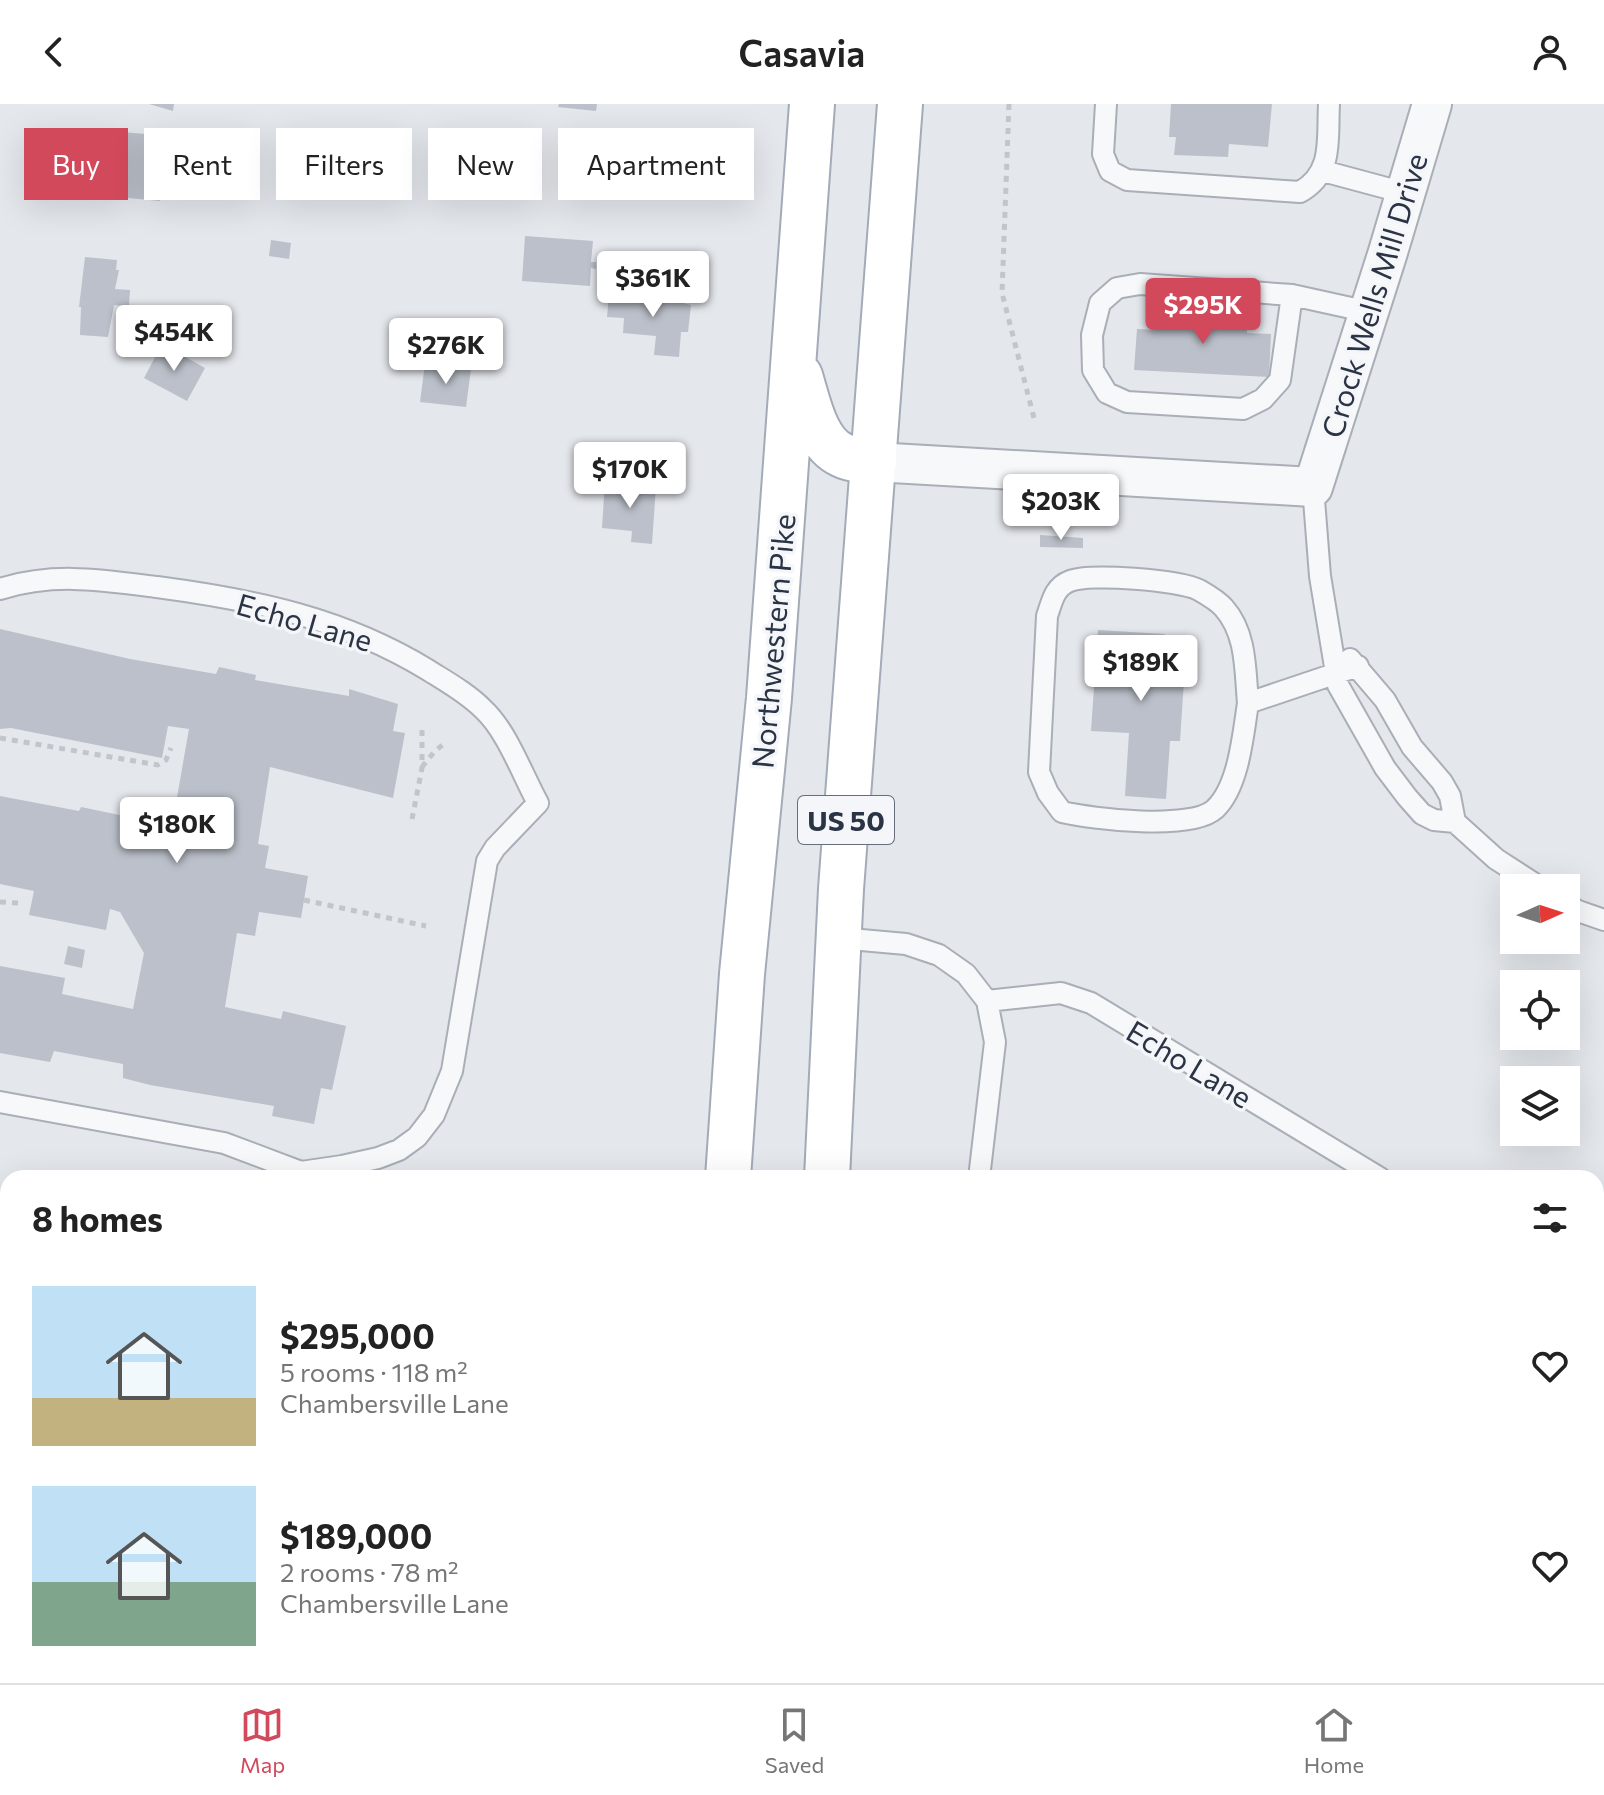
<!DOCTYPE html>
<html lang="en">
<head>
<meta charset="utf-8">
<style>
	body { margin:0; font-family:Commissioner,sans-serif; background:#f6f6f6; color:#222; height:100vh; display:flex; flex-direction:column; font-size:30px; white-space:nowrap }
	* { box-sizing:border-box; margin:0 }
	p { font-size:26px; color:#767676 }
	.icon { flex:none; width:44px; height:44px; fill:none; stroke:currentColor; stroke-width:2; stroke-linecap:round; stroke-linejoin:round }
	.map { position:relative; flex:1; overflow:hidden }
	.details { position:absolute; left:0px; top:1066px; width:1604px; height:514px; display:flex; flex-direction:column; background:#fff; border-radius:24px 24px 0 0; box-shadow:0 8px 32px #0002 }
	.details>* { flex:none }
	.hud { position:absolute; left:24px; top:24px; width:800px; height:72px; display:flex; gap:16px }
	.needle { width:52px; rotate:87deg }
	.tools { position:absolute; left:1500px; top:770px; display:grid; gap:16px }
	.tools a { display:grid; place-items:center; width:80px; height:80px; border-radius:0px; background:#fff; box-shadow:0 8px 32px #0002; font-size:40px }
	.price { position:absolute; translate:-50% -68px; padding:0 18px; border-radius:8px; background:#fff; color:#222; font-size:26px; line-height:52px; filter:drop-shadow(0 2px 4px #0008) }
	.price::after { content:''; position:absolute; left:50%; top:48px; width:24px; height:18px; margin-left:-12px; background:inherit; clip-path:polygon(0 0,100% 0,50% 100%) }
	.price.current { background:#d1495b; color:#fff }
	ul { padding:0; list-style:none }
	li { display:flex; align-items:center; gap:24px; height:200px; padding:0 32px }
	li span { display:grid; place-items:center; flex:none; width:224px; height:160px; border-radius:0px; color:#555 }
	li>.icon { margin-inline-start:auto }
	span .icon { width:96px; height:96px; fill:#fffc; stroke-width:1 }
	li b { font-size:34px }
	h2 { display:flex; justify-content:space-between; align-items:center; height:96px; padding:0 32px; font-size:34px }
	.chip { padding:0 28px; border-radius:0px; background:#fff; box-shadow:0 8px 32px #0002; font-size:28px; line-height:72px }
	.chip.current { background:#d1495b; color:#fff }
	header { display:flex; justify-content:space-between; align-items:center; height:104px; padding:0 32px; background:#fff; font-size:36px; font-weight:600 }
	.menu { display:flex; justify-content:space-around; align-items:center; height:112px; border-top:2px solid #e0e0e0; background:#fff; font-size:22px; color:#767676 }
	.menu a { display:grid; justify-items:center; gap:4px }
	.menu .current { color:#d1495b }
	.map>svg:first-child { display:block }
	.building { fill:#bbc0ca }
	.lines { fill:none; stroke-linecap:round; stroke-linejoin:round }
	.service-casing { stroke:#a9aeb7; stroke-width:24 }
	.minor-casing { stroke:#a9aeb7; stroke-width:42 }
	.tertiary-casing { stroke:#a9aeb7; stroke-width:48 }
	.primary-casing { stroke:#a3abb8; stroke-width:48 }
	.path { stroke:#c2c5cb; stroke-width:5; stroke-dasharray:6 6; stroke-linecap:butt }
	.service { stroke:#f7f8fa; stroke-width:20 }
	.minor { stroke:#f7f8fa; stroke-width:38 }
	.tertiary { stroke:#f7f8fa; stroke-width:44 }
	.primary { stroke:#fff; stroke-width:44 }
	.labels { text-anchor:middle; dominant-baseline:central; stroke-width:7; stroke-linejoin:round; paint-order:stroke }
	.shield { fill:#f4f6f9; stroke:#676e7b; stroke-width:2 }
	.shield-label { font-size:28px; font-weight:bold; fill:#2b3445 }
	.street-label { font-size:30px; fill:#2b3445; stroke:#f4f6f9 }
</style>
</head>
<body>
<header><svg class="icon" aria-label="back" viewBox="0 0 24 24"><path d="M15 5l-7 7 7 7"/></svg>Casavia<svg class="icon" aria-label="person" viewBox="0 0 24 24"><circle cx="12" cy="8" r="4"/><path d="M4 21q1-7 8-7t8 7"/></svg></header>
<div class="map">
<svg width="1604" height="1579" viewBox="0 0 1604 1579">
	<rect width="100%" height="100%" fill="#e4e7ec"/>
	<path class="building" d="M149,0H174L173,7Z
		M559,0H597L596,7L558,3Z
		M1171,0H1272L1268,43L1229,40L1228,53L1174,51L1176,33H1169Z
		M121,28L159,31L157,58L162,59L161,66L176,67L174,94H160V97L128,94V96L99,92L102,53L119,55Z
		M525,132L593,137L591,158H596V165L591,164L590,182L522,177Z
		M271,136L291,139L289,155L269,152Z
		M85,153L117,156L116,166H119L115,185L130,186L129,202L114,201L108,233L80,231L81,203H79Z
		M626,189L683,194V199L691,201L688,228H681L679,253L654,251L656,232L623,229L624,214L607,213L609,190L626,192Z
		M1159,208L1247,212V229L1271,230L1269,273L1134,266L1137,225L1158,226Z
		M162,240L205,264L187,297L144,274Z
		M425,260L471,265L466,303L420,298Z
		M605,377L656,382L652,440L631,438L632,427L602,424Z
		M1040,431L1083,434V444L1040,443Z
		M0,525L130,555L216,570L219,563L256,571L255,576L349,592V585L398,600L393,627L405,629L393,694L270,663L258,740L269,742L265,764L308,772L301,814L259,808L255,832L237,829L225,903L281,915L283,907L346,922L332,986L321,984L314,1020L272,1012L274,1002L150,981L123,974V960L54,947L50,958L0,949V862L65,874L62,890L133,905L144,849L120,808L110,805L106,826L29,811L34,787L0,780V692L79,707L81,703L172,722L189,625L168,622L162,654L11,624L0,625Z
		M1098,526L1164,530L1186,546L1180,637H1170L1166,695L1125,692L1129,629L1091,627Z
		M68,842L85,846L82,864L64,860Z"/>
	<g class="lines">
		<defs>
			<path id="service" d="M1106,0L1103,50L1110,67L1127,76L1300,88C1334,69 1327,35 1329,0
				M1323,67L1405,89
				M1292,191L1280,276L1263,295L1243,305L1127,298L1107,289L1093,266L1092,231L1100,199L1117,184L1140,180L1292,191L1369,208
				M1313,383L1320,472L1338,581L1385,664L1407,693L1422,710L1434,716L1455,718
				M0,485C54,468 102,476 157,483C255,496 343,514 428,566C447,578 467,589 483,605C507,627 522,670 538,699L495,744L487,757L452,967L434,1011L417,1033L399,1046L378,1054L342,1062L301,1068L224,1039L0,998
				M1350,555L1385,596L1412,643L1442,678L1450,692L1455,718L1496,755L1541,784
				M1248,599C1243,631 1239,682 1215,705C1191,727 1093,715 1062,708L1048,689L1039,668L1047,512C1052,498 1054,483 1070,477C1090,469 1179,476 1199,486C1206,490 1219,498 1224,504C1247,530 1245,567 1248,599L1358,562
				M1566,800L1578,807L1604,816
				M839,834L906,840L939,851L966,870L987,897L995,938L979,1074
				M987,897L1061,889L1091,899L1380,1074
				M1596,1204L1604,1209
				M265,1579L266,1572
				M1502,1579L1503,1572"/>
			<path id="minor" d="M874,358L1313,383L1388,148L1432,0
				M0,1366L8,1368"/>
			<path id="tertiary" d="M1156,1572L1190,1579"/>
			<path id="primary" d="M800,272C808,297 815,339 842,351C851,356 864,356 874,358
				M728,1074L742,870L769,594L812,0
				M827,1074L841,785L900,0
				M708,1572V1579
				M828,1572L829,1579"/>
		</defs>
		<use href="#service" class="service-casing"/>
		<use href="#minor" class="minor-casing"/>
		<use href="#tertiary" class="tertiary-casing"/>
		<use href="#primary" class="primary-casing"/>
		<path class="path" d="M1009,0L1002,189L1035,318
			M0,634L158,661L166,656L171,644
			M422,663L434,648L446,638
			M412,715L422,664V622
			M304,796L426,822
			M0,798L18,799"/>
		<use href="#service" class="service"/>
		<use href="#minor" class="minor"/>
		<use href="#tertiary" class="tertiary"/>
		<use href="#primary" class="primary"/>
	</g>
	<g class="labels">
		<rect class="shield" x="798" y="692" width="96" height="48" rx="6"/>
		<g class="shield-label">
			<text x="846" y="716">US 50</text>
		</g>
		<g class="street-label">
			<text transform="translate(1373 191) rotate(-73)">Crock Wells Mill Drive</text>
			<text transform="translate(305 517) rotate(16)">Echo Lane</text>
			<text transform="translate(772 537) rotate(-85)">Northwestern Pike</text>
			<text transform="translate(1190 959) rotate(31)">Echo Lane</text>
		</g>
	</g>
</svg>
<div class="tools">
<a><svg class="needle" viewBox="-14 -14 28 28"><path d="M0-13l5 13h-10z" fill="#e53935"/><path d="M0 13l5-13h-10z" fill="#767676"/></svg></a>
<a><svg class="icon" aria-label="locate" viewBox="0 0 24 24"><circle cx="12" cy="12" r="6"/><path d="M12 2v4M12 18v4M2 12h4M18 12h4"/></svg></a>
<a><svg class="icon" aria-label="layers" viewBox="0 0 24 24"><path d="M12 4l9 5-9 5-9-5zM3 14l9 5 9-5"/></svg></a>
</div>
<b class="price" style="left:653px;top:215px">$361K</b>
<b class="price current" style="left:1203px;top:242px">$295K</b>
<b class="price" style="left:174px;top:269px">$454K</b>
<b class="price" style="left:446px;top:282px">$276K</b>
<b class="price" style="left:630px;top:406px">$170K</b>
<b class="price" style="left:1061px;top:438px">$203K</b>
<b class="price" style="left:1141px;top:599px">$189K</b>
<b class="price" style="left:177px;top:761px">$180K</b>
<div class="hud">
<a class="chip current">Buy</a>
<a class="chip">Rent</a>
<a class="chip">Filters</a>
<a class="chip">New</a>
<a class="chip">Apartment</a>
</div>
<section class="details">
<h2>8 homes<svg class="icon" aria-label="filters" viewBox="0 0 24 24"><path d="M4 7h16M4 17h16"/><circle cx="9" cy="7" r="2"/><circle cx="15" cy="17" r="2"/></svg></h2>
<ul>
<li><span style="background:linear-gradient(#bfe0f5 70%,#c2b280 0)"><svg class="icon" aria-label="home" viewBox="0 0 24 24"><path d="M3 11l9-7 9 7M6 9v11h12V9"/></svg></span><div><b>$295,000</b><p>5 rooms · 118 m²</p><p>Chambersville Lane</p></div><svg class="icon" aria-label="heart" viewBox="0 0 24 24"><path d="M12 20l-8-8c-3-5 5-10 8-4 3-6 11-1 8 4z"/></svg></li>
<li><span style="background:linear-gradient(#bfe0f5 60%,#7fa58c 0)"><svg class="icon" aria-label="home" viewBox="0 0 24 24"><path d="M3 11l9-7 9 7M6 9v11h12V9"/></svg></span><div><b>$189,000</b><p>2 rooms · 78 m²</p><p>Chambersville Lane</p></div><svg class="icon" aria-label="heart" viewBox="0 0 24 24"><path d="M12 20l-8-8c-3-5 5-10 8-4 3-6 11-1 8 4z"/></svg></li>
</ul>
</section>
</div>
<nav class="menu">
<a class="current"><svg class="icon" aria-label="map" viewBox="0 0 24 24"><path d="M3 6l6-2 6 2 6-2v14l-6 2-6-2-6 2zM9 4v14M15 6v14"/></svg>Map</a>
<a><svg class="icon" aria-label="saved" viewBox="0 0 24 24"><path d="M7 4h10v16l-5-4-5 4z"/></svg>Saved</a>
<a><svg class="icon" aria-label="home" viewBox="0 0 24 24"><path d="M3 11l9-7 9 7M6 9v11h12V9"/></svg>Home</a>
</nav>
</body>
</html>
